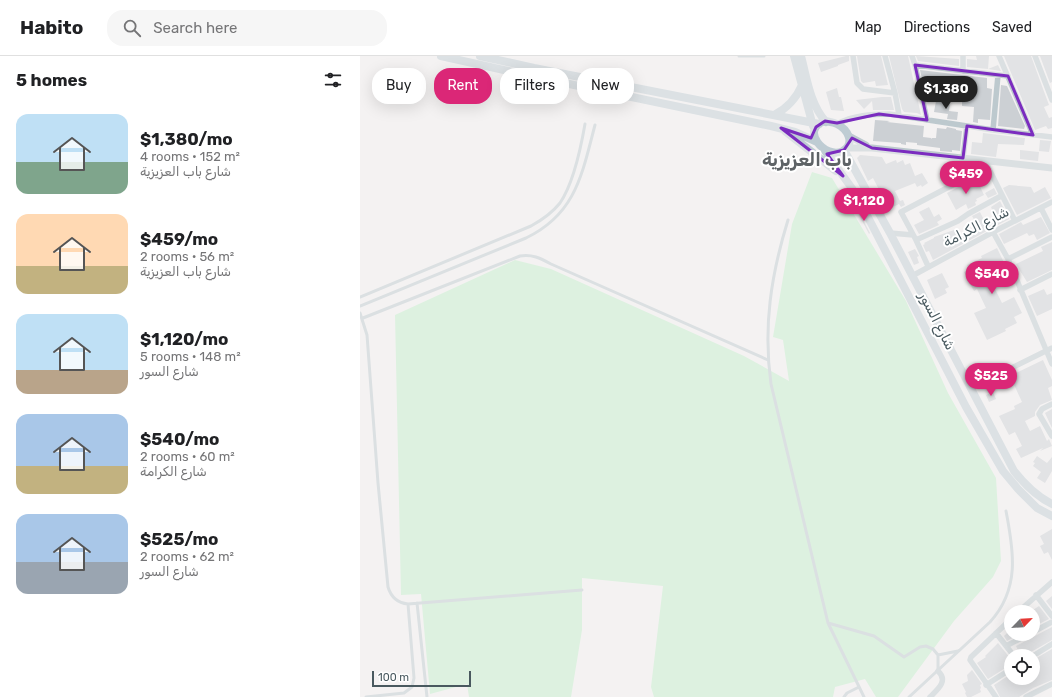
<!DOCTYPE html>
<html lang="en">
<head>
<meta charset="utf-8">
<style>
	body { margin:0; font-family:Rubik,"Noto Sans Arabic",sans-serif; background:#f6f6f6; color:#202124; height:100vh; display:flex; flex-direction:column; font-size:15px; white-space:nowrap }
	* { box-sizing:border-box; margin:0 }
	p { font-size:13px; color:#757577 }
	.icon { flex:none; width:22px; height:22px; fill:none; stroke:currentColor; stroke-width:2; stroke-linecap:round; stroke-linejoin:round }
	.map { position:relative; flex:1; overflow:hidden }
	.details { display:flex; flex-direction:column; background:#fff; width:360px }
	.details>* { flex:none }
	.hud { position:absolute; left:12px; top:12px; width:380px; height:36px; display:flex; gap:8px }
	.needle { width:26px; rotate:65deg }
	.buttons { position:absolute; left:644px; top:549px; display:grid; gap:8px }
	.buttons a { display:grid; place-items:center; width:36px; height:36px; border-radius:50%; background:#fff; box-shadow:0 4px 16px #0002; font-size:20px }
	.scale { position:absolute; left:12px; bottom:10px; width:99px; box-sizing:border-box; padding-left:4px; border:2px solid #49595f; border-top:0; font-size:11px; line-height:14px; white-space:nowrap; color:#49595f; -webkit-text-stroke:3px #fff; paint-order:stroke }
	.price { position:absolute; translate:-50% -34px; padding:0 9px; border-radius:14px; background:#db2777; color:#fff; font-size:13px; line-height:26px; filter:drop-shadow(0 1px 2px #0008) }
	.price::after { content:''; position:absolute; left:50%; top:24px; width:12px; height:9px; margin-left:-6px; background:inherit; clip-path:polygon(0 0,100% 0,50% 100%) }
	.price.active { background:#222; color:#fff }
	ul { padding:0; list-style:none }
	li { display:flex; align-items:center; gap:12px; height:100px; padding:0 16px }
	li span { display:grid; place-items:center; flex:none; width:112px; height:80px; border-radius:12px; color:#555 }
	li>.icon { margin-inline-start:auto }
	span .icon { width:48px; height:48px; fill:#fffc; stroke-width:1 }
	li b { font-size:17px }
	h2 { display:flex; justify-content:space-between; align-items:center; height:48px; padding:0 16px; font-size:17px }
	.chip { padding:0 14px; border-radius:16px; background:#fff; box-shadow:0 4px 16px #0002; font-size:14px; line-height:36px }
	.chip.active { background:#db2777; color:#fff }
	header { display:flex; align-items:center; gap:24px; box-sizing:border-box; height:56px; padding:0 20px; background:#fff; border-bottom:1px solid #e0e0e0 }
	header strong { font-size:19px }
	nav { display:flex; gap:22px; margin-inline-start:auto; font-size:14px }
	.search { width:280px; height:36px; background:#f6f6f6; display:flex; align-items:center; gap:10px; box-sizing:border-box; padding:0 14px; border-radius:16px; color:#757577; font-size:15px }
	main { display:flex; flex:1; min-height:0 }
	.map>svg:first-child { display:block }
	.green { fill:#c1f0ca }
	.building { fill:#ccd0d4 }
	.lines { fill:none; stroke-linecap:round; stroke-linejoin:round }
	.service { stroke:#bdc9ce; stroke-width:3 }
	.minor { stroke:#bdc9ce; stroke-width:5.5 }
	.tertiary { stroke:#bdc9ce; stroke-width:7 }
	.secondary { stroke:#beccd3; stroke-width:8 }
	.marked { fill:none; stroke:#7b2cbf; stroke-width:3; stroke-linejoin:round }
	.labels { text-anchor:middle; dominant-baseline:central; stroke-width:4; stroke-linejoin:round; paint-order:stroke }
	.street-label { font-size:14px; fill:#49595f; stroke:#fff }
	.district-label { font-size:18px; font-weight:bold; fill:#5e6366; stroke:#fff }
</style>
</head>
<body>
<header>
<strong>Habito</strong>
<div class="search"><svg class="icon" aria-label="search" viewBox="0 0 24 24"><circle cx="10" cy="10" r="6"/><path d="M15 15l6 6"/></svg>Search here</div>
<nav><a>Map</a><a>Directions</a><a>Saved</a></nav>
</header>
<main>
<section class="details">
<h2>5 homes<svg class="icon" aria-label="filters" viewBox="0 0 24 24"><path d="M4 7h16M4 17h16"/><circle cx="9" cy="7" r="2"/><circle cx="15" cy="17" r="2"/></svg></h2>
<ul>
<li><span style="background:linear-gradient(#bfe0f5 60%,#7fa58c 0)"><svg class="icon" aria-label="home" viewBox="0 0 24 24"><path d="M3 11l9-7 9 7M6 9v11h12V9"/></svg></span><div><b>$1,380/mo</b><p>4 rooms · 152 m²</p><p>شارع باب العزيزية</p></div></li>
<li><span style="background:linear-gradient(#ffd9b3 65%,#c2b280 0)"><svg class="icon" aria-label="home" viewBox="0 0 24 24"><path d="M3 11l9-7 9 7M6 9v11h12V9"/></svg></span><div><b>$459/mo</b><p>2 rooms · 56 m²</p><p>شارع باب العزيزية</p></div></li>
<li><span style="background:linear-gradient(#bfe0f5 70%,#b9a48a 0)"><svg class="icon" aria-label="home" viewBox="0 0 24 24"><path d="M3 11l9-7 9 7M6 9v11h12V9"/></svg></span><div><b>$1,120/mo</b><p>5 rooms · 148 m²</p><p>شارع السور</p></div></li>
<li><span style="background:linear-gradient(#a9c7e8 65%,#c2b280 0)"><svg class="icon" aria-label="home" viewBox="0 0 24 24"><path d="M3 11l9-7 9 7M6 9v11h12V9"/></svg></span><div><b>$540/mo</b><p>2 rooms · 60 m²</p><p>شارع الكرامة</p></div></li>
<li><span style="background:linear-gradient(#a9c7e8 60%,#9aa5b1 0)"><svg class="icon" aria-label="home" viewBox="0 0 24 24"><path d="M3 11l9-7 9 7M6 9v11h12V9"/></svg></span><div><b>$525/mo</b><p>2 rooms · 62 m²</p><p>شارع السور</p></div></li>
</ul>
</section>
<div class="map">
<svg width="692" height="641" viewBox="0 0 692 641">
	<rect width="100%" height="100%" fill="#f4f2f2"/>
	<path class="green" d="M452,116L472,122L546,245L588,337L636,422L641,505L633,521L594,565L538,641H516L505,623L475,631L473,641H294L291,631L303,530L222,522V574L211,641H109L107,628L70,638L61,538L41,539L35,259L155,204L191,213L384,300L429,325L423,284L413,281L432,168Z"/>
	<path class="building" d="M486,0H489V5L478,9V10L461,16L458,7Z
		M497,0H521L528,29L516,30L515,25L503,27L501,25Z
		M529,0H548L561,59L557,57L544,56L542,53Z
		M556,0L599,3V10L558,5Z
		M616,0H629L628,13L607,11V3L617,4Z
		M644,0H671L686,41L689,49L684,51L689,62L692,61V72L688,73L686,70L675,74Z
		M680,0H692V26L690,27Z
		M638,9L641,15L628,13Z
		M560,14L627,22V32L632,33L630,64L618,63V67L613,66L614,51L602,50V46L586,45V35L573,34V33L564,32Z
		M641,29L647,30L665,70L664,73L638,70Z
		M477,32L479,41H481L484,55L471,54L466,36Z
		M522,41H531L534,54H513L512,45L504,53L496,44Z
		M576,45L590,46L589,55L598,56L597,64L587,63L588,58L574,56Z
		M515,64L530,65L527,66L564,70L563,81L571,82L572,83V82H576L577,72L586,73L587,71L596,73V74L602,75L600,95L592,94V96L580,95V92L557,89V87L546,86V89L541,88V87L513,85Z
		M623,77L664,82H665L664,89L638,88L636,101L611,98L612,86L622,87Z
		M680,84L691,85L689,96L679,95Z
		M660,94L679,96L678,105L660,103Z
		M500,99L522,101L526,108L536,104L537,107L543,104L545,109L550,107L555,120L562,117L568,127L562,131L561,129L557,131L555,127L535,135L540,145L543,144L545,149L541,151L539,148L529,153L513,122L508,125L497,102Z
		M616,122L624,139L616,143L617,145L615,146L616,149L608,153L606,148L596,154L587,137Z
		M649,129L671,131L674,137L685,131L691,142L657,159L643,132Z
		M634,132L637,138L628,142L625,137Z
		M640,145L649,163L573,204L569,195L566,196L563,189L565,188L564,187L574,182V181L594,174L598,182L617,173L619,172L612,160L620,156L625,166L635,161L631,151Z
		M569,151L574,161L579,158L582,163L577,166L579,169L559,178L554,169L564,164L559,156Z
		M498,154L510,177L509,178L497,155Z
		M681,161L690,177L677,184L674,178L669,180L667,177L644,188L639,178L661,166L663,169Z
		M692,186V214L667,226L656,208L683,195L681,191Z
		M637,192L647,213L641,216L644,221L632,227L642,247L654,241L662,257L654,261L657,267L645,273L646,275L627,284L614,257L626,252L617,233L614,235L604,216L609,213L607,209L622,202L621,200Z
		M555,193L559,200L557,201L559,207L554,209L548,196Z
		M582,217L589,231L585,233L587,237L575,243L567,224Z
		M684,233L687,239L692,237V253L677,260L668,240Z
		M683,304L692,324V330L688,332L692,344L680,349L675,356V360L665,365L670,375L680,370L687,385L689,383L692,390L680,395L683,392L661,402L656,393L662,390L655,376L649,379L639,360L655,353L654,350L662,346L650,320Z
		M633,336L636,343L629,346L626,339Z
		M692,353V372L685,357Z
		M677,400L687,407L692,401V415L685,427L677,422L681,416L673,410L675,407L673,406Z
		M692,473V504L688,496L684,498L680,490L684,488L680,480Z
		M692,540V553L686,545Z
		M679,550L689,563L673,571V554Z
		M692,571V584L671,596L669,600H661L656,590Z
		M651,573V578H660L647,585L644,580Z
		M638,587L650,602L647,603L650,609L628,623L617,607L626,601L625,600Z
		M692,593V624L673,632L659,641H640L634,629L651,618V624L656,622H673V604Z
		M612,614L622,628L620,629L621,632L620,633L621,636L611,641H607L605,637L606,636L602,628L608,625L607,619Z"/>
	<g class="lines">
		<path class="service" d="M379,0H404
			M428,164C411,219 403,271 411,328L468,567L504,641
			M0,241L171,170C182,164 192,157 200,147C213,128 221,91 225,68
			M0,250L166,182C216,158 222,118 235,69
			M0,257L7,279L18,427L28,531C31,541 38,547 48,548L222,534
			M3,262L160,200C172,198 180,202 191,208L408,304
			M57,547L67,641
			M468,567L514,580L544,601L560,591L566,590L573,593L578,599V615
			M578,599L598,595
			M6,641L44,637L52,631L54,622L48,548
			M484,641L487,637L499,631
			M549,641L630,566C660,533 654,496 646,455"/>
		<path class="minor" d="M493,0L497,27L503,33L535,37
			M525,0L535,37L539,59
			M552,0L555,9L567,64
			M603,0V15
			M639,0L673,79
			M675,0L692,44
			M555,9L648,20
			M477,68C493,59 512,58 529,58L633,74L692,81
			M633,74L638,19
			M603,102L607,70
			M626,107L655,165
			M681,152L692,174
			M633,176L648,203L692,308
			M530,177L553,179
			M556,184L598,165L608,158L641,140
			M648,203L692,181
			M568,210L556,184L541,156L627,111
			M552,220L633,176L692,146
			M660,234L692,218
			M611,332L692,292
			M692,348L682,353L679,358L692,380
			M676,539L692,560
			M658,556L692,526
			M673,576L692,566
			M636,577L654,600
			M646,590L669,578
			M673,600L692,588
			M626,629L651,613
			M570,641C577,634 589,625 578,615
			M636,641L610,604L611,601L651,563
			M666,641L692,628"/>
		<path class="tertiary" d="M489,80L506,89
			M487,92H512L692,112"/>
		<path class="secondary" d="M81,0L171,20L411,70L435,76L455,85
			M120,0L174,12L459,68
			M434,0L453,70
			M441,0C447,23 450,48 466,66
			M414,59C428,52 436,43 442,29
			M465,65C469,66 473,66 477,68C487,73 496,87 483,95C465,104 439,73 465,65Z
			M425,75L476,115
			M463,92L496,138L606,351L643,415L658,433L677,452L692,460
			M484,94L530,177L654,415C665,429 676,440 692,448"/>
	</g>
	<path d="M0 0H692V641H0ZM555,9L648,20L673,79L607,70L603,102L512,92L492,82L484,94L467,98L483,120L421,72L451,82L456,71L465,65L477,67L519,58L567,64Z" fill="#f4f2f2" fill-opacity=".55" fill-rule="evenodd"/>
	<path class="marked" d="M555,9L648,20L673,79L607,70L603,102L512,92L492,82L484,94L467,98L483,120L421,72L451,82L456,71L465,65L477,67L519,58L567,64Z"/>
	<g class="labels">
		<g class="street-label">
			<text transform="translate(616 171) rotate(-27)">شارع الكرامة</text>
			<text transform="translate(577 265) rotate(63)">شارع السور</text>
		</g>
		<g class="district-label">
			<text x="447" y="104">باب العزيزية</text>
		</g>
	</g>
</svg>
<div class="buttons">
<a><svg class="needle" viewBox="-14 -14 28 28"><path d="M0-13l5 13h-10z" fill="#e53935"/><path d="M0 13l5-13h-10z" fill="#757577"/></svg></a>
<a><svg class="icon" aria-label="locate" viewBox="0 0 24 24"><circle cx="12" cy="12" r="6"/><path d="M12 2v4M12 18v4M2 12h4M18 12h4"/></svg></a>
</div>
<div class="scale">100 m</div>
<b class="price active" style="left:586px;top:54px">$1,380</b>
<b class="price" style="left:606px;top:139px">$459</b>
<b class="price" style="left:504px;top:166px">$1,120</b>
<b class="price" style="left:632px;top:239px">$540</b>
<b class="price" style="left:631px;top:341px">$525</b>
<div class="hud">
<a class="chip">Buy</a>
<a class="chip active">Rent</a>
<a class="chip">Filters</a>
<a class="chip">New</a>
</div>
</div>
</main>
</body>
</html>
